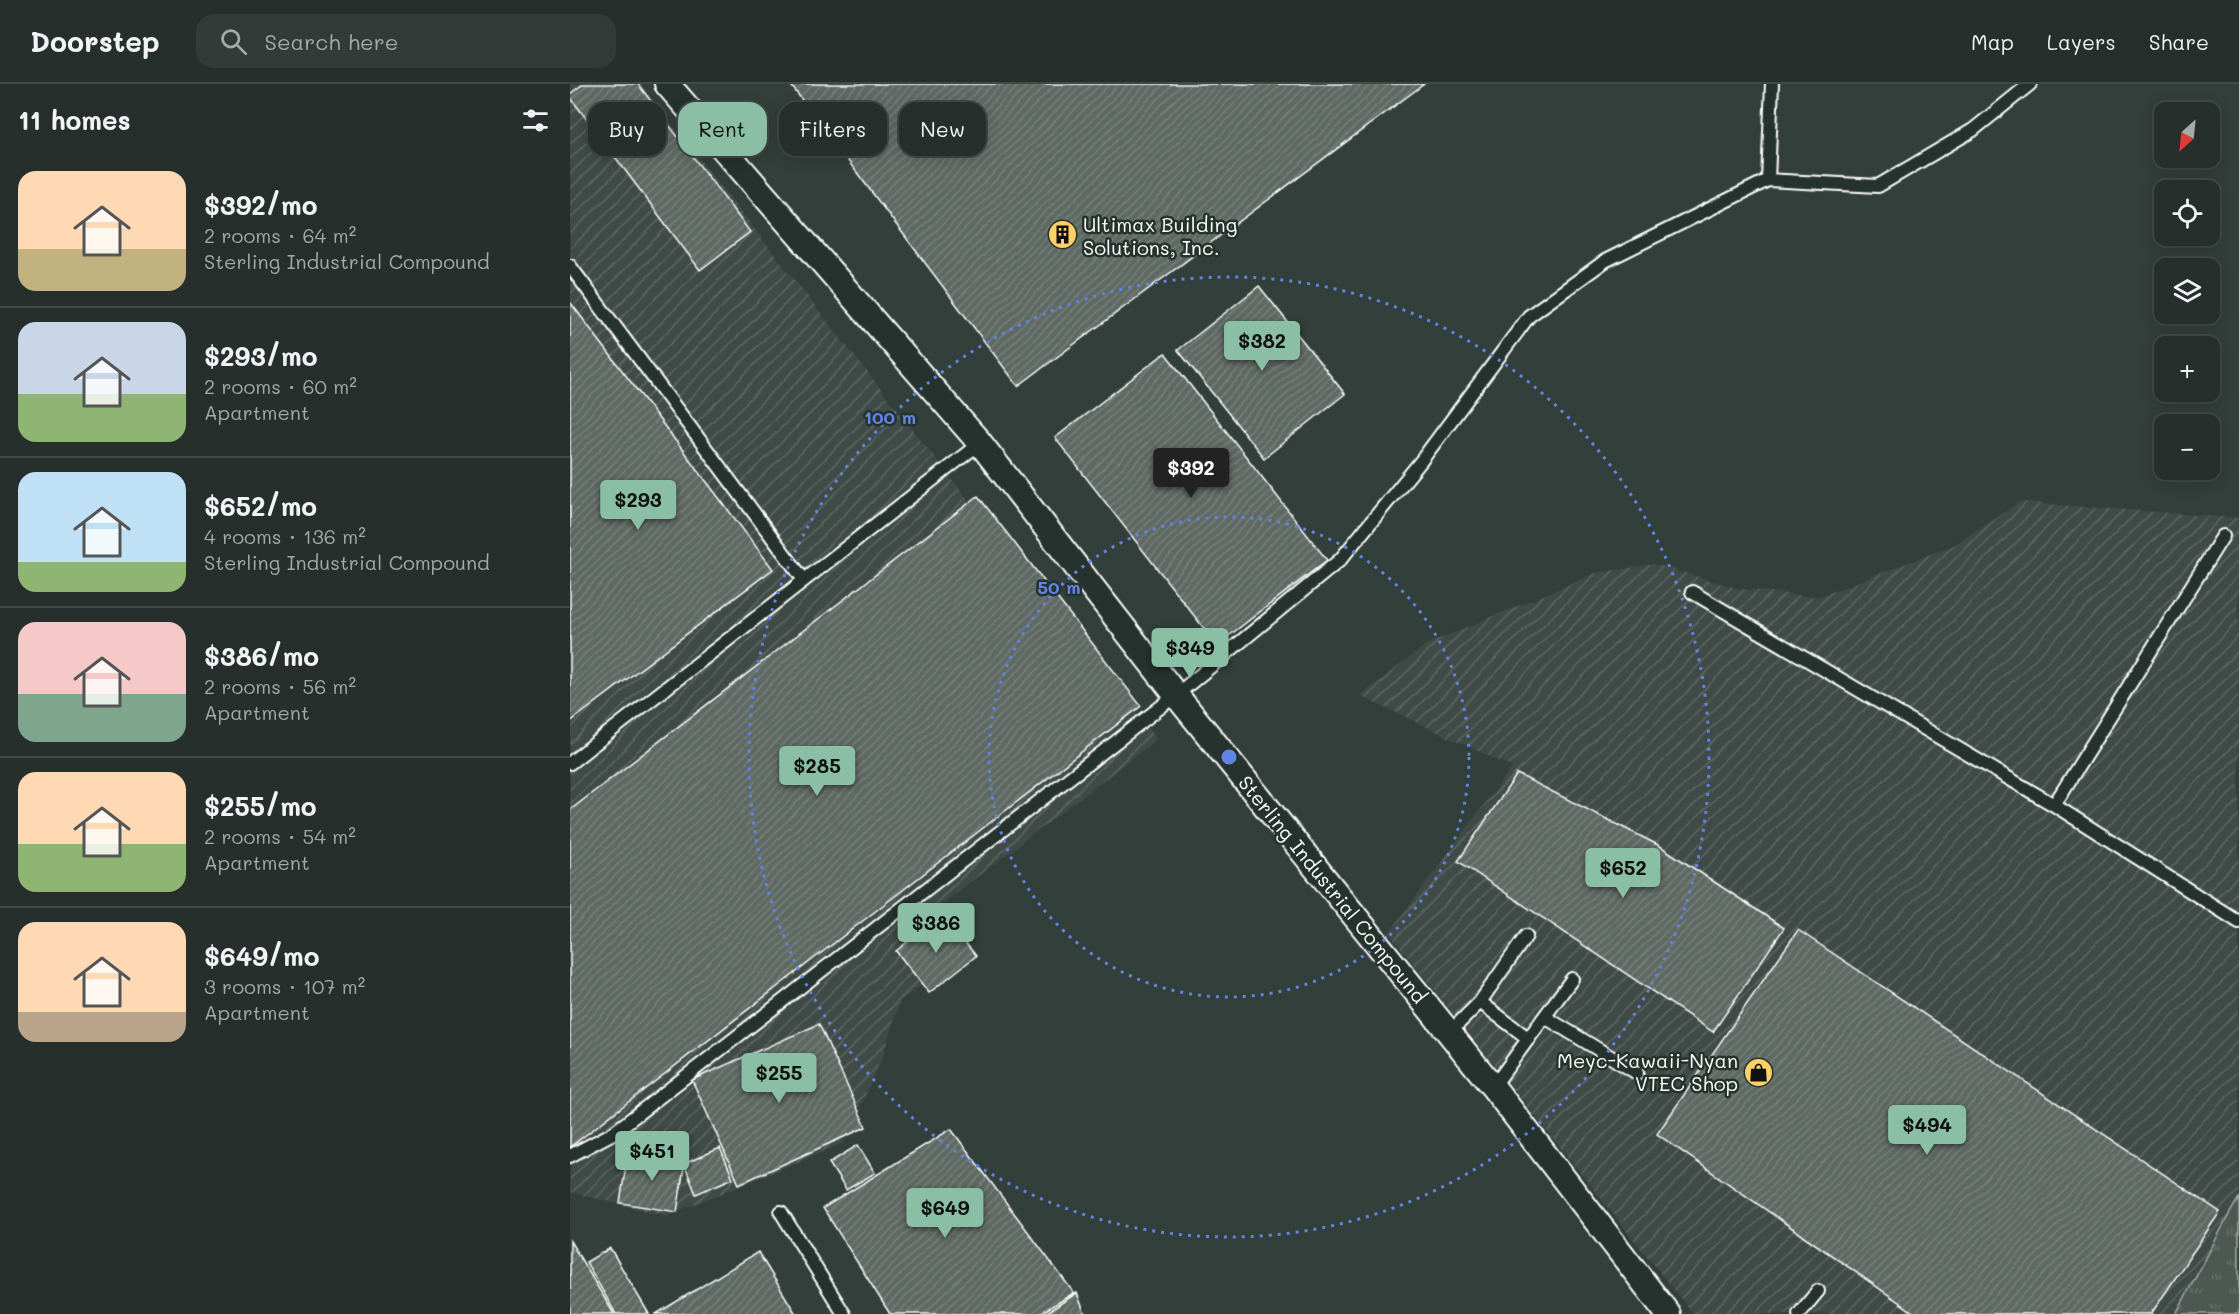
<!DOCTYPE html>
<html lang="en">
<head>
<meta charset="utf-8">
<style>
	body { margin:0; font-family:Mali,sans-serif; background:#323b38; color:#f1f3f6; height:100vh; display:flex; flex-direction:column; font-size:22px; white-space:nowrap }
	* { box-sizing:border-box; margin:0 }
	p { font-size:20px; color:#a4a9a9 }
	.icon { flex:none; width:33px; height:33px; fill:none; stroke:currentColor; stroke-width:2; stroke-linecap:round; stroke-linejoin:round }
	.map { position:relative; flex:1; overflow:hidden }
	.drawer { display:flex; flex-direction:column; background:#262f2c; width:570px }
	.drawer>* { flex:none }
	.top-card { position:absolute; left:18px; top:18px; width:570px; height:54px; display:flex; gap:12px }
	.needle { width:39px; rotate:207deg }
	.buttons { position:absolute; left:1584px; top:18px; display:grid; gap:12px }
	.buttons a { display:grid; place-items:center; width:66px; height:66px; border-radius:12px; background:#262f2c; box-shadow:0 3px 15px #0003,0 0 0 2px #424a48; font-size:30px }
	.price { position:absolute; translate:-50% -51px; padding:0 14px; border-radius:6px; background:#8abfa5; color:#111; font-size:20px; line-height:39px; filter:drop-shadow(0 2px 3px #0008) }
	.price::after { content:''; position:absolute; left:50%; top:36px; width:18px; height:14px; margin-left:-9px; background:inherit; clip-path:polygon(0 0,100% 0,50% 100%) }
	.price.on { background:#222; color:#fff }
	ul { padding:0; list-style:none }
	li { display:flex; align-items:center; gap:18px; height:150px; padding:0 18px }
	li+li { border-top:2px solid #424a48 }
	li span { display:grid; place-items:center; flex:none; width:168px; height:120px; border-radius:18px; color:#555 }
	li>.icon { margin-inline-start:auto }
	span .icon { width:72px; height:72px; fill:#fffc; stroke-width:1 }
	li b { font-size:26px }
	h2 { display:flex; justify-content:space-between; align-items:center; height:72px; padding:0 18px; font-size:26px }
	.chip { padding:0 21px; border-radius:18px; background:#262f2c; box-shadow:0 3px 15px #0003,0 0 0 2px #424a48; font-size:21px; line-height:54px }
	.chip.on { background:#8abfa5; color:#111 }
	header { display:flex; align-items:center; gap:36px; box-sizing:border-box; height:84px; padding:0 30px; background:#262f2c; border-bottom:2px solid #424a48 }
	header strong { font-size:28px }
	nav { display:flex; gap:33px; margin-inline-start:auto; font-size:21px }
	.search { width:420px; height:54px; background:#323b38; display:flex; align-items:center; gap:15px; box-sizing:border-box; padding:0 21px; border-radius:18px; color:#a4a9a9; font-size:22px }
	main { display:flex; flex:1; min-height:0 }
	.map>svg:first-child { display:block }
	.industrial { fill:url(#industrial-furrows) }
	.grass { fill:url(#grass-tufts); stroke:#a6aca9; stroke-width:1.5 }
	.building { fill:url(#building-hatch); stroke:#fff; stroke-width:1.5 }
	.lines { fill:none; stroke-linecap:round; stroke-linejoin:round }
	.service-casing { stroke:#fff; stroke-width:16 }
	.minor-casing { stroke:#fff; stroke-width:28 }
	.service { stroke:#26332d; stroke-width:12 }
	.minor { stroke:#26332d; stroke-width:24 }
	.ring { fill:none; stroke:#6183e4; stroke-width:3; stroke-dasharray:3 6 }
	.labels { text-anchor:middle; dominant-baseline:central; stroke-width:5; stroke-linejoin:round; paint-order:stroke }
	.poi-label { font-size:20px; fill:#fff; stroke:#26332d; text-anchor:start }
	.street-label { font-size:20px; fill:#fff; stroke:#26332d }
	.centre { fill:#6183e4; stroke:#26332d; stroke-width:3 }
	.ring-label { font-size:18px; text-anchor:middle; font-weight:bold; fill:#6183e4; stroke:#26332d; stroke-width:5; stroke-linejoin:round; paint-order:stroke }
</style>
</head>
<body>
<header>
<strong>Doorstep</strong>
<div class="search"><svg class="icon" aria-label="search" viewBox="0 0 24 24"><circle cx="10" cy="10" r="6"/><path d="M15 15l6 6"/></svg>Search here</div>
<nav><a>Map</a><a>Layers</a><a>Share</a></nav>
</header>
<main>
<section class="drawer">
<h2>11 homes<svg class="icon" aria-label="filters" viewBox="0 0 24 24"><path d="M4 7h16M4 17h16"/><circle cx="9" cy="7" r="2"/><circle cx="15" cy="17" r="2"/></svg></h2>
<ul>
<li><span style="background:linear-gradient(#ffd9b3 65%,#c2b280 0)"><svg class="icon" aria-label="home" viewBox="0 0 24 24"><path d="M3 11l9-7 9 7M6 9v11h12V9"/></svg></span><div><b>$392/mo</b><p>2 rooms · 64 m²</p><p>Sterling Industrial Compound</p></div></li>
<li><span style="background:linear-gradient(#c9d6e8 60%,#8fb573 0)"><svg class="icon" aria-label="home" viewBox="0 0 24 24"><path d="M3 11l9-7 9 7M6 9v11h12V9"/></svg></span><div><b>$293/mo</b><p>2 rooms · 60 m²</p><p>Apartment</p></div></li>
<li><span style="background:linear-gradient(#bfe0f5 75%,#8fb573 0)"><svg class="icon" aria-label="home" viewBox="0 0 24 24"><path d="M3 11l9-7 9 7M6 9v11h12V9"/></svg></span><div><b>$652/mo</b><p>4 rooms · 136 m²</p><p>Sterling Industrial Compound</p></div></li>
<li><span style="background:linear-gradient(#f6c9c9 60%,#7fa58c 0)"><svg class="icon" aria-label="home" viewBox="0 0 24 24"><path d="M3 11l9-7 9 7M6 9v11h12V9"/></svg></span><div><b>$386/mo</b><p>2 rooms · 56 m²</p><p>Apartment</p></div></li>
<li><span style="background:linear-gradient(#ffd9b3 60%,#8fb573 0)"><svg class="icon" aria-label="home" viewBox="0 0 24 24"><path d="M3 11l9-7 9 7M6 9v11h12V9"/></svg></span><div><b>$255/mo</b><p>2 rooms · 54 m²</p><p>Apartment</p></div></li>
<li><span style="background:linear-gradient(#ffd9b3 75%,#b9a48a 0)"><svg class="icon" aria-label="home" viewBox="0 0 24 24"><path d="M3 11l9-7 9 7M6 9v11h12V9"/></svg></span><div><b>$649/mo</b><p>3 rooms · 107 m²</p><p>Apartment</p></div></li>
</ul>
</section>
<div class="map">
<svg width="1669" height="1230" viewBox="0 0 1669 1230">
	<defs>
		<pattern id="industrial-furrows" width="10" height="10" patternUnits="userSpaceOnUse" patternTransform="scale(1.5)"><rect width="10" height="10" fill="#404c47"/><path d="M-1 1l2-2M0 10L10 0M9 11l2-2" fill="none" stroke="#5d6763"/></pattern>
		<pattern id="grass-tufts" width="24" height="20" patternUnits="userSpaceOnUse" patternTransform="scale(1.5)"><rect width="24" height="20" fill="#4d5853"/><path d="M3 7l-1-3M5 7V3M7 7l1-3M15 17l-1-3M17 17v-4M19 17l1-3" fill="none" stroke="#68716d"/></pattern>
		<pattern id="building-hatch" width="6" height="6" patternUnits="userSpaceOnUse" patternTransform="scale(1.5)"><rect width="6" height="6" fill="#5f6964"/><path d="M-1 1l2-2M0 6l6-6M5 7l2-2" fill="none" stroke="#77807b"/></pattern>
	</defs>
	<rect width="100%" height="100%" fill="#333f3a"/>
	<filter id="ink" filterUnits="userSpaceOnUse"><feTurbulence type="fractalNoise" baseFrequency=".0167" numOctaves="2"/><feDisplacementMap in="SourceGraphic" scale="12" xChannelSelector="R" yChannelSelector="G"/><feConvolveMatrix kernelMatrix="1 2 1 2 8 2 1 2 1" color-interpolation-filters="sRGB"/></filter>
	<g filter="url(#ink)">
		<path class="industrial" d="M0,0H70L587,655L356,832L390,872L330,917L313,971L274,1059L96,1132L0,1108Z
			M1449,418L1669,434V1114L1606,1230H1123L819,849L942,683L790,612L857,560L1026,489L1084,480L1170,505L1248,513L1384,461Z"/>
		<path class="grass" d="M1669,1114V1230H1606L1661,1127Z"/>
		<path class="building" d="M13,0H68L180,148L130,186L0,13V10Z
			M220,0H854L448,302Z
			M689,202L775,310L694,374L608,266Z
			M0,218L203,485L0,638Z
			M595,269L757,476L647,561L485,354Z
			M408,412L571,622L0,1063V726Z
			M947,690L1090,762L1214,844L1143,948L888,777Z
			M372,830L406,872L359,909L326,867Z
			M1228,846L1650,1128L1581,1230H1346L1087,1050Z
			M249,940L296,1043L169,1100L122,996Z
			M381,1045L504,1209L469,1230H320L253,1124Z
			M288,1061L305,1089L276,1106L259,1079Z
			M150,1064L163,1094L126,1110L114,1080Z
			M58,1068L115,1077L107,1128L50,1119Z
			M0,1157L44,1230H0Z
			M40,1164L79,1230H46L16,1178Z
			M188,1168L226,1230H86Z
			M507,1209L515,1230H474Z"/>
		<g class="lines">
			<defs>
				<path id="service" d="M1198,96L1202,0
					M0,182L234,496
					M1122,508L1484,721L1669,838
					M0,679L410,359
					M1484,721L1653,452
					M910,918L956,852
					M975,933L1067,989
					M879,949L910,918L959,955
					M923,1003L1002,895
					M0,1072L43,1049L606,611L770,476L851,377L959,232L1035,177L1198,96L1308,102L1403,46L1460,0
					M211,1128L274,1230
					M1229,1230L1248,1207"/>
				<path id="minor" d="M97,0L410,359L606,611L923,1003L1098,1230"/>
			</defs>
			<use href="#service" class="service-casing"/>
			<use href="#minor" class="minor-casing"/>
			<use href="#service" class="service"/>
			<use href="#minor" class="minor"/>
		</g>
	</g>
	<g class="ring">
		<circle cx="659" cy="673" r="240"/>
		<circle cx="659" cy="673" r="480"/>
	</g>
	<defs>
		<symbol id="building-disc" viewBox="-11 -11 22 22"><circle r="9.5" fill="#ffd166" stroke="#26332d"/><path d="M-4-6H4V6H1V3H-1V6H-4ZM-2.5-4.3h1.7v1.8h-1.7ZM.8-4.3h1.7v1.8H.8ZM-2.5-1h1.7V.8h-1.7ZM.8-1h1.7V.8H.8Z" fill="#111"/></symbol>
		<symbol id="shop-disc" viewBox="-11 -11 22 22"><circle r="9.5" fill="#ffd166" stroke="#26332d"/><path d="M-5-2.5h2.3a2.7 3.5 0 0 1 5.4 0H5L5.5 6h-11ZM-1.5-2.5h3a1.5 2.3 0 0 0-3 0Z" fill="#111"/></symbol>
	</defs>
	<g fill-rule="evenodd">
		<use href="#building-disc" x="476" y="134" width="33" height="33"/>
		<use href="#shop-disc" x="1172" y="972" width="33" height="33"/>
	</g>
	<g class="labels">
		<g class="poi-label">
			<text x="513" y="140">Ultimax Building<tspan x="513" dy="23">Solutions, Inc.</tspan></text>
			<text x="1168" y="976" text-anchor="end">Meyc-Kawaii-Nyan<tspan x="1168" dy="23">VTEC Shop</tspan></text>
		</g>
		<g class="street-label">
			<text transform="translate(763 805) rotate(51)">Sterling Industrial Compound</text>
		</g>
	</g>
	<circle cx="659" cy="673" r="9" class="centre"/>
	<g class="ring-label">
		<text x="320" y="340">100 m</text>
		<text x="489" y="510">50 m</text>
	</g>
</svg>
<div class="buttons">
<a><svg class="needle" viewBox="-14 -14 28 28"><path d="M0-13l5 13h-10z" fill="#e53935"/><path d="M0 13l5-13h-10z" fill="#a4a9a9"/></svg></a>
<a><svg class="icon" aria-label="locate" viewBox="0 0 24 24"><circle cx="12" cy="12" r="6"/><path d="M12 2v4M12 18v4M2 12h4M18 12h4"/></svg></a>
<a><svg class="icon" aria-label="layers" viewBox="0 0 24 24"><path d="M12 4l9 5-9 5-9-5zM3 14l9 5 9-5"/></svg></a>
<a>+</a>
<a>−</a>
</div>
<b class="price" style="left:692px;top:288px">$382</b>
<b class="price on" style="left:621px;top:415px">$392</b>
<b class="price" style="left:68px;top:447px">$293</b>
<b class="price" style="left:620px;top:595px">$349</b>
<b class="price" style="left:247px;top:713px">$285</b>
<b class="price" style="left:1053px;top:815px">$652</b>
<b class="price" style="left:366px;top:870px">$386</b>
<b class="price" style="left:209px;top:1020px">$255</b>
<b class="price" style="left:1357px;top:1072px">$494</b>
<b class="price" style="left:82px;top:1098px">$451</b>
<b class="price" style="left:375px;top:1155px">$649</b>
<div class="top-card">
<a class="chip">Buy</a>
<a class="chip on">Rent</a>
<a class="chip">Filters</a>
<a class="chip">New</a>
</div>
</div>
</main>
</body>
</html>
